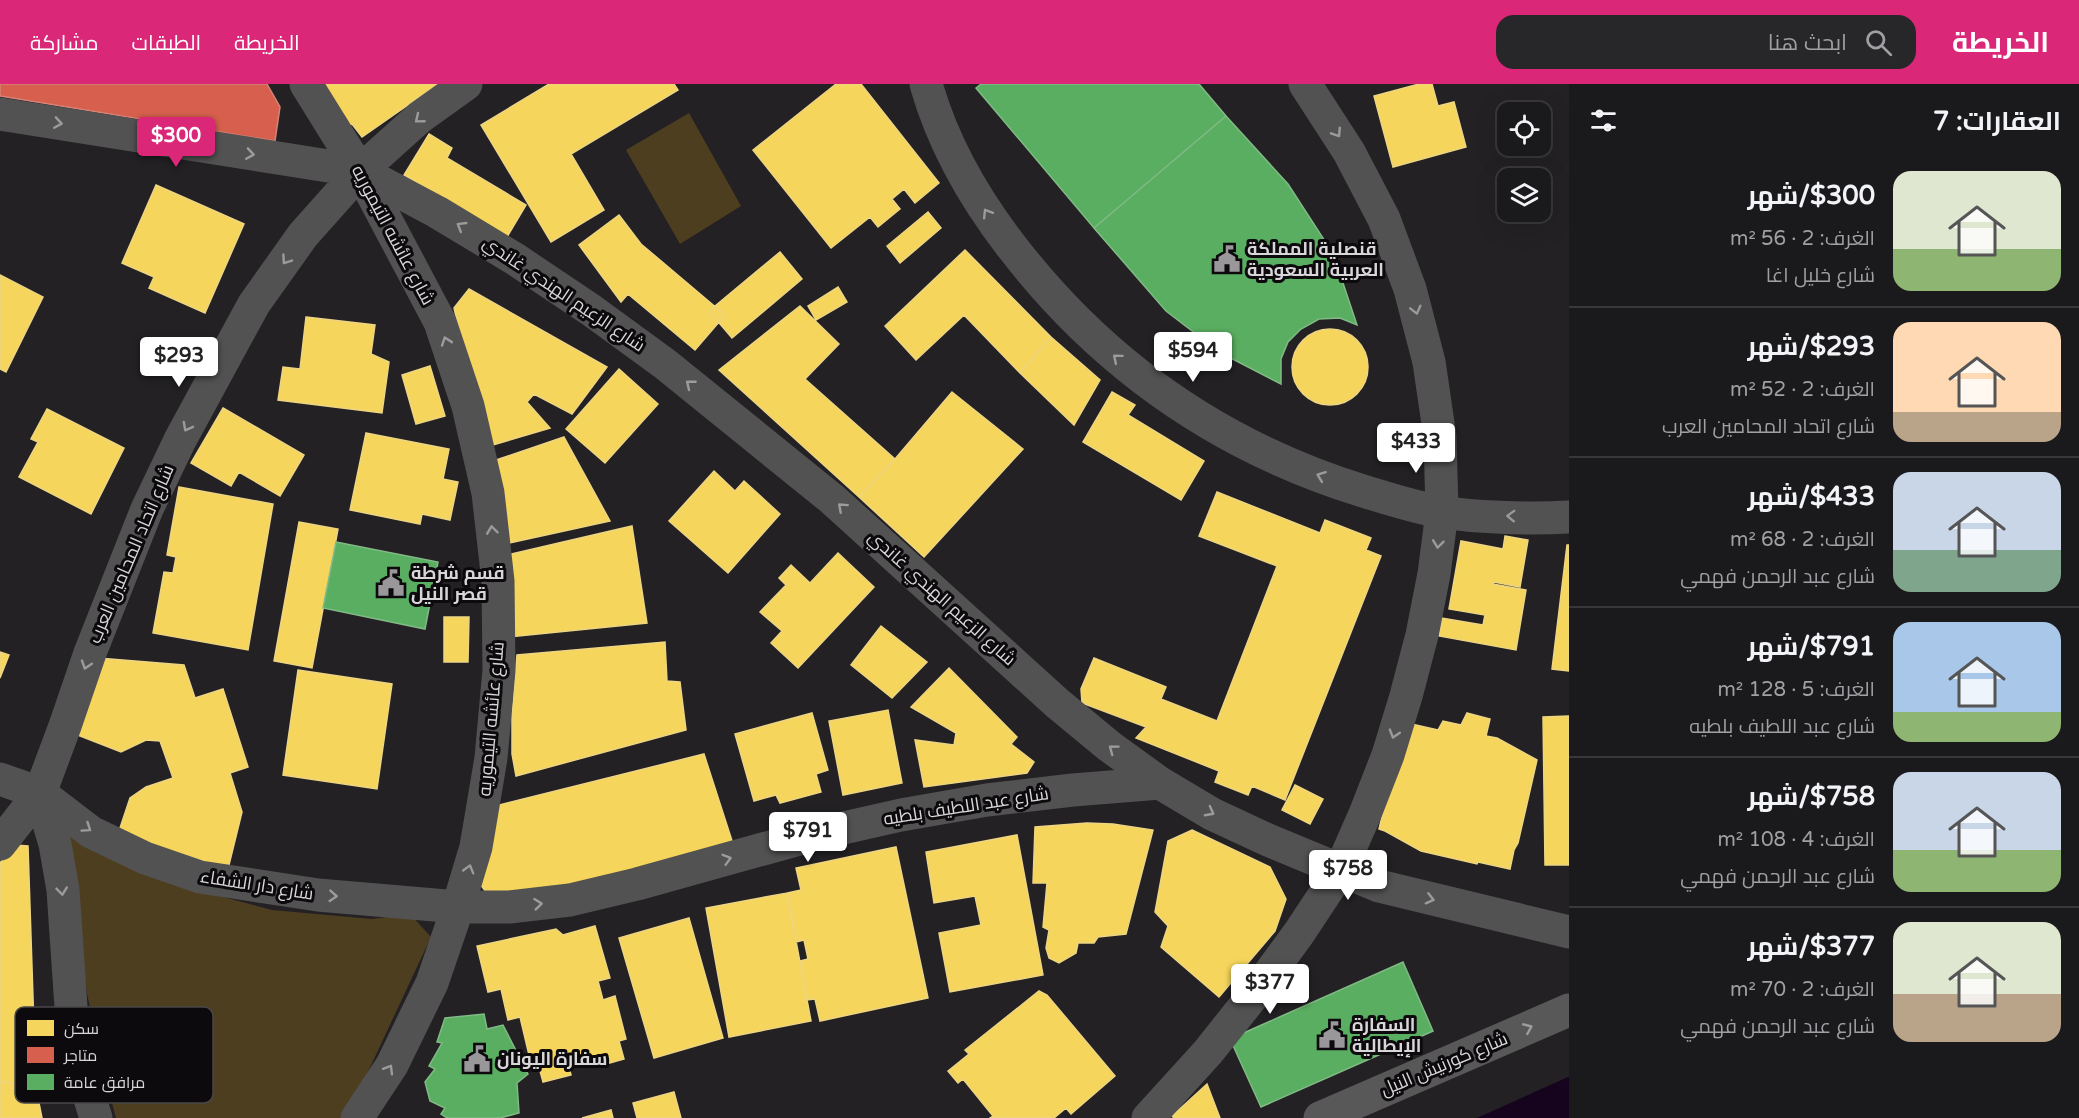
<!DOCTYPE html>
<html lang="ar">
<head>
<meta charset="utf-8">
<style>
	body { margin:0; font-family:"Varela Round",Cairo,sans-serif; background:#272628; color:#f1f3f6; direction:rtl; height:100vh; display:flex; flex-direction:column; font-size:22px; white-space:nowrap }
	* { box-sizing:border-box; margin:0 }
	p { font-size:20px; color:#9fa0a3 }
	.icon { flex:none; width:33px; height:33px; fill:none; stroke:currentColor; stroke-width:2; stroke-linecap:round; stroke-linejoin:round }
	.map { position:relative; flex:1; overflow:hidden; direction:ltr }
	.details { display:flex; flex-direction:column; background:#1a191b; width:510px }
	.details>* { flex:none }
	.controls { position:absolute; left:1497px; top:18px; display:grid; gap:12px }
	.controls a { display:grid; place-items:center; width:54px; height:54px; border-radius:12px; background:#1a191b; box-shadow:0 6px 24px #0002,0 0 0 2px #38383a; font-size:30px }
	.price { position:absolute; translate:-50% -51px; padding:0 14px; border-radius:6px; background:#fff; color:#222; font-size:20px; line-height:39px; filter:drop-shadow(0 2px 3px #0008) }
	.price::after { content:''; position:absolute; left:50%; top:36px; width:18px; height:14px; margin-left:-9px; background:inherit; clip-path:polygon(0 0,100% 0,50% 100%) }
	.price.active { background:#db2777; color:#fff }
	ul { padding:0; list-style:none }
	li { display:flex; align-items:center; gap:18px; height:150px; padding:0 18px }
	li+li { border-top:2px solid #38383a }
	li span { display:grid; place-items:center; flex:none; width:168px; height:120px; border-radius:18px; color:#555 }
	li>.icon { margin-inline-start:auto }
	span .icon { width:72px; height:72px; fill:#fffc; stroke-width:1 }
	li b { font-size:26px }
	h2 { display:flex; justify-content:space-between; align-items:center; height:72px; padding:0 18px; font-size:26px }
	header { display:flex; align-items:center; gap:36px; box-sizing:border-box; height:84px; padding:0 30px; background:#db2777; color:#fff }
	header strong { font-size:28px }
	nav { display:flex; gap:33px; margin-inline-start:auto; font-size:21px }
	.search { width:420px; height:54px; background:#272628; display:flex; align-items:center; gap:15px; box-sizing:border-box; padding:0 21px; border-radius:18px; color:#9fa0a3; font-size:22px }
	main { display:flex; flex:1; min-height:0 }
	.map>svg:first-child { display:block }
	.green { fill:#4d3e20 }
	.water { fill:#16041f }
	.homes { fill:#f6d55c; stroke:#edd582; stroke-width:1.5 }
	.shops { fill:#d6604d; stroke:#d78377; stroke-width:1.5 }
	.public { fill:#5aae61; stroke:#80ba85; stroke-width:1.5 }
	.lines { fill:none; stroke-linecap:round; stroke-linejoin:round }
	.street { stroke:#535252; stroke-width:33 }
	.highway { stroke:#595858; stroke-width:33 }
	.oneway { stroke:#9c9b9c }
	.oneway2 { stroke:#9f9d9f }
	.labels { text-anchor:middle; dominant-baseline:central; stroke-width:6; stroke-linejoin:round; paint-order:stroke }
	.street-label { font-size:18px; fill:#d8d6d9; stroke:#0c0a0d }
	.poi-label { font-size:18px; font-weight:bold; fill:#d8d6d9; stroke:#0c0a0d; text-anchor:start }
	.key { fill:#0c0a0d; stroke:#49474a; stroke-width:1.5 }
	.key-label { font-size:16px; fill:#d8d6d9 }
</style>
</head>
<body>
<header>
<strong>الخريطة</strong>
<div class="search"><svg class="icon" aria-label="search" viewBox="0 0 24 24"><circle cx="10" cy="10" r="6"/><path d="M15 15l6 6"/></svg>ابحث هنا</div>
<nav><a>الخريطة</a><a>الطبقات</a><a>مشاركة</a></nav>
</header>
<main>
<section class="details">
<h2>العقارات: 7<svg class="icon" aria-label="filters" viewBox="0 0 24 24"><path d="M4 7h16M4 17h16"/><circle cx="9" cy="7" r="2"/><circle cx="15" cy="17" r="2"/></svg></h2>
<ul>
<li><span style="background:linear-gradient(#dfe7d0 65%,#8fb573 0)"><svg class="icon" aria-label="home" viewBox="0 0 24 24"><path d="M3 11l9-7 9 7M6 9v11h12V9"/></svg></span><div><b>$300/شهر</b><p>الغرف: 2 · 56 m²</p><p>شارع خليل اغا</p></div></li>
<li><span style="background:linear-gradient(#ffd9b3 75%,#b9a48a 0)"><svg class="icon" aria-label="home" viewBox="0 0 24 24"><path d="M3 11l9-7 9 7M6 9v11h12V9"/></svg></span><div><b>$293/شهر</b><p>الغرف: 2 · 52 m²</p><p>شارع اتحاد المحامين العرب</p></div></li>
<li><span style="background:linear-gradient(#c9d6e8 65%,#7fa58c 0)"><svg class="icon" aria-label="home" viewBox="0 0 24 24"><path d="M3 11l9-7 9 7M6 9v11h12V9"/></svg></span><div><b>$433/شهر</b><p>الغرف: 2 · 68 m²</p><p>شارع عبد الرحمن فهمي</p></div></li>
<li><span style="background:linear-gradient(#a9c7e8 75%,#8fb573 0)"><svg class="icon" aria-label="home" viewBox="0 0 24 24"><path d="M3 11l9-7 9 7M6 9v11h12V9"/></svg></span><div><b>$791/شهر</b><p>الغرف: 5 · 128 m²</p><p>شارع عبد اللطيف بلطيه</p></div></li>
<li><span style="background:linear-gradient(#c9d6e8 65%,#8fb573 0)"><svg class="icon" aria-label="home" viewBox="0 0 24 24"><path d="M3 11l9-7 9 7M6 9v11h12V9"/></svg></span><div><b>$758/شهر</b><p>الغرف: 4 · 108 m²</p><p>شارع عبد الرحمن فهمي</p></div></li>
<li><span style="background:linear-gradient(#dfe7d0 60%,#b9a48a 0)"><svg class="icon" aria-label="home" viewBox="0 0 24 24"><path d="M3 11l9-7 9 7M6 9v11h12V9"/></svg></span><div><b>$377/شهر</b><p>الغرف: 2 · 70 m²</p><p>شارع عبد الرحمن فهمي</p></div></li>
</ul>
</section>
<div class="map">
<svg width="1569" height="1034" viewBox="0 0 1569 1034">
	<rect width="100%" height="100%" fill="#232124"/>
	<path class="green" d="M689,29L741,122L680,160L626,66Z
		M67,746L212,810L272,826L372,835L410,830L431,853L359,1007L342,1034H116L102,982L87,909Z"/>
	<path class="water" d="M1569,993V1034H1477L1568,993Z"/>
	<path class="homes" d="M316,0H438L362,53L352,40L346,44Z
		M549,0H674L678,6L571,70L604,126L551,158L481,41Z
		M836,0H861L939,99L915,119L904,105L892,115L900,125L878,143L870,133L831,164L753,66Z
		M1419,0H1432L1438,22L1454,18L1466,63L1393,83L1374,12Z
		M429,50L452,64L447,74L526,121L507,153L404,91Z
		M156,101L244,140L205,229L149,204L154,193L122,179Z
		M928,128L941,144L900,179L887,162Z
		M619,131L641,160L725,231L695,266L628,210L621,218L579,161Z
		M965,166L1051,253L1020,289L964,231L916,276L885,242Z
		M780,168L802,195L732,254L709,227Z
		M0,191L43,213L6,288L0,285Z
		M838,203L847,218L816,236L808,222Z
		M469,205L607,283L572,330L534,310L527,318L550,344L486,363L454,224Z
		M800,222L839,260L805,295L895,375L859,413L719,286Z
		M306,233L375,241L371,270L389,278L382,329L278,316L283,283L300,285Z
		M1292 283a38 38 0 1 1 76 0a38 38 0 1 1-76 0Z
		M1051,253L1100,296L1074,341L1020,289Z
		M430,282L445,332L416,340L402,291Z
		M619,285L658,320L605,379L566,345Z
		M952,308L1023,365L924,473L859,413L895,375Z
		M1112,308L1135,321L1128,331L1204,377L1181,416L1083,358Z
		M223,324L304,371L280,412L239,388L231,402L191,379Z
		M47,325L124,364L91,430L19,393L38,358L31,355Z
		M366,349L449,365L443,395L458,398L450,436L422,430L420,440L350,426Z
		M564,353L610,437L509,459L493,377Z
		M714,387L735,407L744,397L780,430L728,489L669,437Z
		M179,403L273,420L248,566L153,549L164,488L173,489L176,473L167,471Z
		M1217,408L1320,449L1325,436L1371,454L1366,466L1381,472L1285,716L1252,702L1248,711L1215,698L1219,687L1136,654L1146,643L1082,619L1081,605L1094,574L1166,603L1161,615L1217,637L1277,482L1199,452Z
		M299,438L338,445L312,584L274,577Z
		M632,442L647,539L509,553L503,472Z
		M1505,452L1528,456L1520,503L1494,498L1493,500L1526,506L1516,566L1439,552L1442,534L1483,541L1485,531L1449,525L1461,457L1503,465Z
		M1567,461H1569V587L1552,585Z
		M838,469L874,503L798,584L771,559L782,547L760,528L786,501L779,494L791,481L810,499Z
		M444,533H469L468,578H444Z
		M881,542L927,578L892,614L851,581Z
		M665,558L667,597L680,598L686,646L516,692L512,670V630L517,571Z
		M0,568L9,571L0,594Z
		M98,574L184,581L195,614L223,605L248,683L230,689L242,728L228,785L118,750L130,714L146,703L173,694L160,657L146,656L121,668L70,648Z
		M949,584L1017,653L1011,660L1034,678L1027,689L924,703L915,656L954,661L956,649L911,623Z
		M298,586L392,600L377,705L283,691Z
		M888,626L902,699L843,711L829,637Z
		M812,629L828,686L816,690L821,708L780,719L776,711L754,717L735,650Z
		M1467,629L1490,635L1486,652L1497,654L1537,676L1518,759L1514,766L1510,785L1478,778L1477,780L1421,767L1385,747L1379,745L1386,716L1411,640L1438,646L1443,637L1461,641Z
		M1569,632V781H1545L1543,633Z
		M704,670L734,763L518,814L486,808L475,793L495,722Z
		M1295,701L1323,715L1310,740L1282,726Z
		M1087,739L1113,740L1153,746L1126,850L1098,853L1094,859H1078L1076,869L1059,879L1049,874L1046,864L1049,846L1043,843L1047,799H1033L1035,743Z
		M1192,746L1270,783L1286,815L1275,847L1219,913L1161,863L1168,842L1155,828L1168,757Z
		M1017,751L1043,891L950,908L939,849L981,841L975,812L934,819L926,768Z
		M15,761L28,762L36,1004L0,997V779Z
		M896,763L928,914L820,937L815,915L807,916L800,877L808,875L804,856L796,858L787,809L801,806L796,784Z
		M787,809L811,937L729,953L706,824Z
		M689,834L723,954L654,974L619,854Z
		M595,842L610,894L598,897L603,916L615,912L626,955L619,957L624,975L599,982L597,974L569,983L571,991L543,998L536,972L529,971L520,933L508,936L501,905L488,908L477,862L556,845L563,851Z
		M1039,907L1047,911L1115,992L1071,1030L1066,1024L1054,1034H990L993,1032L963,995L958,999L948,987L969,970L965,966Z
		M0,997L36,1004L42,1034H0Z
		M1207,1000L1220,1034H1174L1172,1032Z
		M674,1008L681,1034H637L633,1019Z
		M611,1026L613,1034H582Z"/>
	<path class="shops" d="M0,0H267L280,23L275,57L0,12Z"/>
	<path class="public" d="M981,0H1199L1226,32L1094,144L976,4Z
		M1226,32L1288,100L1323,154L1342,196L1357,241L1340,234L1319,235L1301,245L1288,258L1281,275V300L1221,269L1166,227L1094,144Z
		M336,458L438,478L425,545L323,524Z
		M1403,878L1433,947L1261,1023L1230,955Z
		M484,930L487,945L503,941L528,990L517,999L519,1029L500,1034H447L441,1030L445,1024L430,1017L425,998L435,985L429,982L442,959L437,958L445,934Z"/>
	<g class="lines">
		<path class="street" d="M306,0L360,87L440,238L468,322L488,409L498,497L499,586L491,674L476,763L458,823L432,899L392,981L357,1034
			M926,0C943,60 974,114 1012,163C1103,281 1221,363 1363,407C1389,415 1416,424 1442,428C1480,434 1531,435 1569,433
			M0,30L360,87L437,128L515,175L591,226L665,280L832,415L1057,619L1109,662L1160,699L1212,730L1268,756L1379,802L1569,848
			M0,695L40,709L91,748L145,774L200,793L318,811L458,823H509L570,816L637,800L817,750L901,731L987,716L1073,706L1160,699
			M0,760L40,709
			M96,1034L82,989L71,923L63,806L55,760L40,709L65,642L90,569L147,425L180,356L254,220L303,151L360,87L420,33L466,0
			M1148,1034L1208,968L1255,909L1299,849L1340,787L1365,730L1388,671L1406,612L1422,551L1434,490L1442,428L1440,353L1429,278L1410,205L1384,135L1349,68L1305,0"/>
		<path class="highway" d="M1320,1034L1569,926"/>
	</g>
	<defs><path id="oneway-chevron" d="M-2-3.5L2.5 0L-2 3.5" fill="none" stroke-width="1.6" stroke-linecap="round" stroke-linejoin="round" transform="scale(1.5)"/></defs>
	<g class="oneway">
		<use href="#oneway-chevron" transform="translate(419 35) rotate(141)"/>
		<use href="#oneway-chevron" transform="translate(58 39) rotate(9)"/>
		<use href="#oneway-chevron" transform="translate(1337 49) rotate(57)"/>
		<use href="#oneway-chevron" transform="translate(250 70) rotate(9)"/>
		<use href="#oneway-chevron" transform="translate(987 129) rotate(-122)"/>
		<use href="#oneway-chevron" transform="translate(461 142) rotate(-149)"/>
		<use href="#oneway-chevron" transform="translate(286 176) rotate(125)"/>
		<use href="#oneway-chevron" transform="translate(1416 226) rotate(76)"/>
		<use href="#oneway-chevron" transform="translate(446 257) rotate(-109)"/>
		<use href="#oneway-chevron" transform="translate(1117 274) rotate(-140)"/>
		<use href="#oneway-chevron" transform="translate(690 300) rotate(-141)"/>
		<use href="#oneway-chevron" transform="translate(187 343) rotate(118)"/>
		<use href="#oneway-chevron" transform="translate(1321 392) rotate(-159)"/>
		<use href="#oneway-chevron" transform="translate(842 423) rotate(-138)"/>
		<use href="#oneway-chevron" transform="translate(1511 432) rotate(-178)"/>
		<use href="#oneway-chevron" transform="translate(492 446) rotate(-97)"/>
		<use href="#oneway-chevron" transform="translate(1438 460) rotate(97)"/>
		<use href="#oneway-chevron" transform="translate(86 581) rotate(108)"/>
		<use href="#oneway-chevron" transform="translate(1394 650) rotate(107)"/>
		<use href="#oneway-chevron" transform="translate(1113 665) rotate(-143)"/>
		<use href="#oneway-chevron" transform="translate(1210 728) rotate(28)"/>
		<use href="#oneway-chevron" transform="translate(87 744) rotate(34)"/>
		<use href="#oneway-chevron" transform="translate(727 775) rotate(-16)"/>
		<use href="#oneway-chevron" transform="translate(469 785) rotate(-74)"/>
		<use href="#oneway-chevron" transform="translate(62 807) rotate(84)"/>
		<use href="#oneway-chevron" transform="translate(333 812) rotate(4)"/>
		<use href="#oneway-chevron" transform="translate(1430 815) rotate(14)"/>
		<use href="#oneway-chevron" transform="translate(538 820) rotate(-6)"/>
		<use href="#oneway-chevron" transform="translate(389 985) rotate(-59)"/>
	</g>
	<use class="oneway2" href="#oneway-chevron" transform="translate(1528 944) rotate(-23)"/>
	<defs>
		<symbol id="civic-bare" viewBox="-9 -9 18 18"><path d="M-.6-6.5H3V-4.5H.6V-3L4-1V1h2V6H-6V1h2V-1L-.6-3ZM-1.2 2.5V6h2.4V2.5Z" fill="#99979a" stroke="#0c0a0d" stroke-width="2.5" paint-order="stroke"/></symbol>
	</defs>
	<g fill-rule="evenodd">
		<use href="#civic-bare" x="1208" y="156" width="38" height="38"/>
		<use href="#civic-bare" x="372" y="480" width="38" height="38"/>
		<use href="#civic-bare" x="1313" y="932" width="38" height="38"/>
		<use href="#civic-bare" x="458" y="956" width="38" height="38"/>
	</g>
	<g class="labels">
		<g class="street-label">
			<text transform="translate(393 151) rotate(62)">شارع عائشه التيموريه</text>
			<text transform="translate(564 210) rotate(34)">شارع الزعيم الهندي غاندي</text>
			<text transform="translate(131 470) rotate(-67)">شارع اتحاد المحامين العرب</text>
			<text transform="translate(942 514) rotate(42)">شارع الزعيم الهندي غاندي</text>
			<text transform="translate(491 635) rotate(-85)">شارع عائشه التيموريه</text>
			<text transform="translate(966 722) rotate(-9)">شارع عبد اللطيف بلطيه</text>
			<text transform="translate(257 801) rotate(9)">شارع دار الشفاء</text>
			<text transform="translate(1444 980) rotate(-23)">شارع كورنيش النيل</text>
		</g>
		<g class="poi-label">
			<text x="1247" y="165">قنصلية المملكة<tspan x="1247" dy="21">العربية السعودية</tspan></text>
			<text x="411" y="489">قسم شرطة<tspan x="411" dy="21">قصر النيل</tspan></text>
			<text x="1352" y="941">السفارة<tspan x="1352" dy="21">الإيطالية</tspan></text>
			<text x="497" y="975">سفارة اليونان</text>
		</g>
	</g>
	<rect x="15" y="923" width="198" height="96" rx="9" class="key"/>
	<rect x="27" y="936" width="27" height="16" fill="#f6d55c"/>
	<rect x="27" y="963" width="27" height="16" fill="#d6604d"/>
	<rect x="27" y="990" width="27" height="16" fill="#5aae61"/>
	<g class="key-label">
		<text x="64" y="950">سكن</text>
		<text x="64" y="977">متاجر</text>
		<text x="64" y="1004">مرافق عامة</text>
	</g>
</svg>
<div class="controls">
<a><svg class="icon" aria-label="locate" viewBox="0 0 24 24"><circle cx="12" cy="12" r="6"/><path d="M12 2v4M12 18v4M2 12h4M18 12h4"/></svg></a>
<a><svg class="icon" aria-label="layers" viewBox="0 0 24 24"><path d="M12 4l9 5-9 5-9-5zM3 14l9 5 9-5"/></svg></a>
</div>
<b class="price active" style="left:176px;top:84px">$300</b>
<b class="price" style="left:1193px;top:299px">$594</b>
<b class="price" style="left:179px;top:304px">$293</b>
<b class="price" style="left:1416px;top:390px">$433</b>
<b class="price" style="left:808px;top:779px">$791</b>
<b class="price" style="left:1348px;top:817px">$758</b>
<b class="price" style="left:1270px;top:931px">$377</b>
</div>
</main>
</body>
</html>
